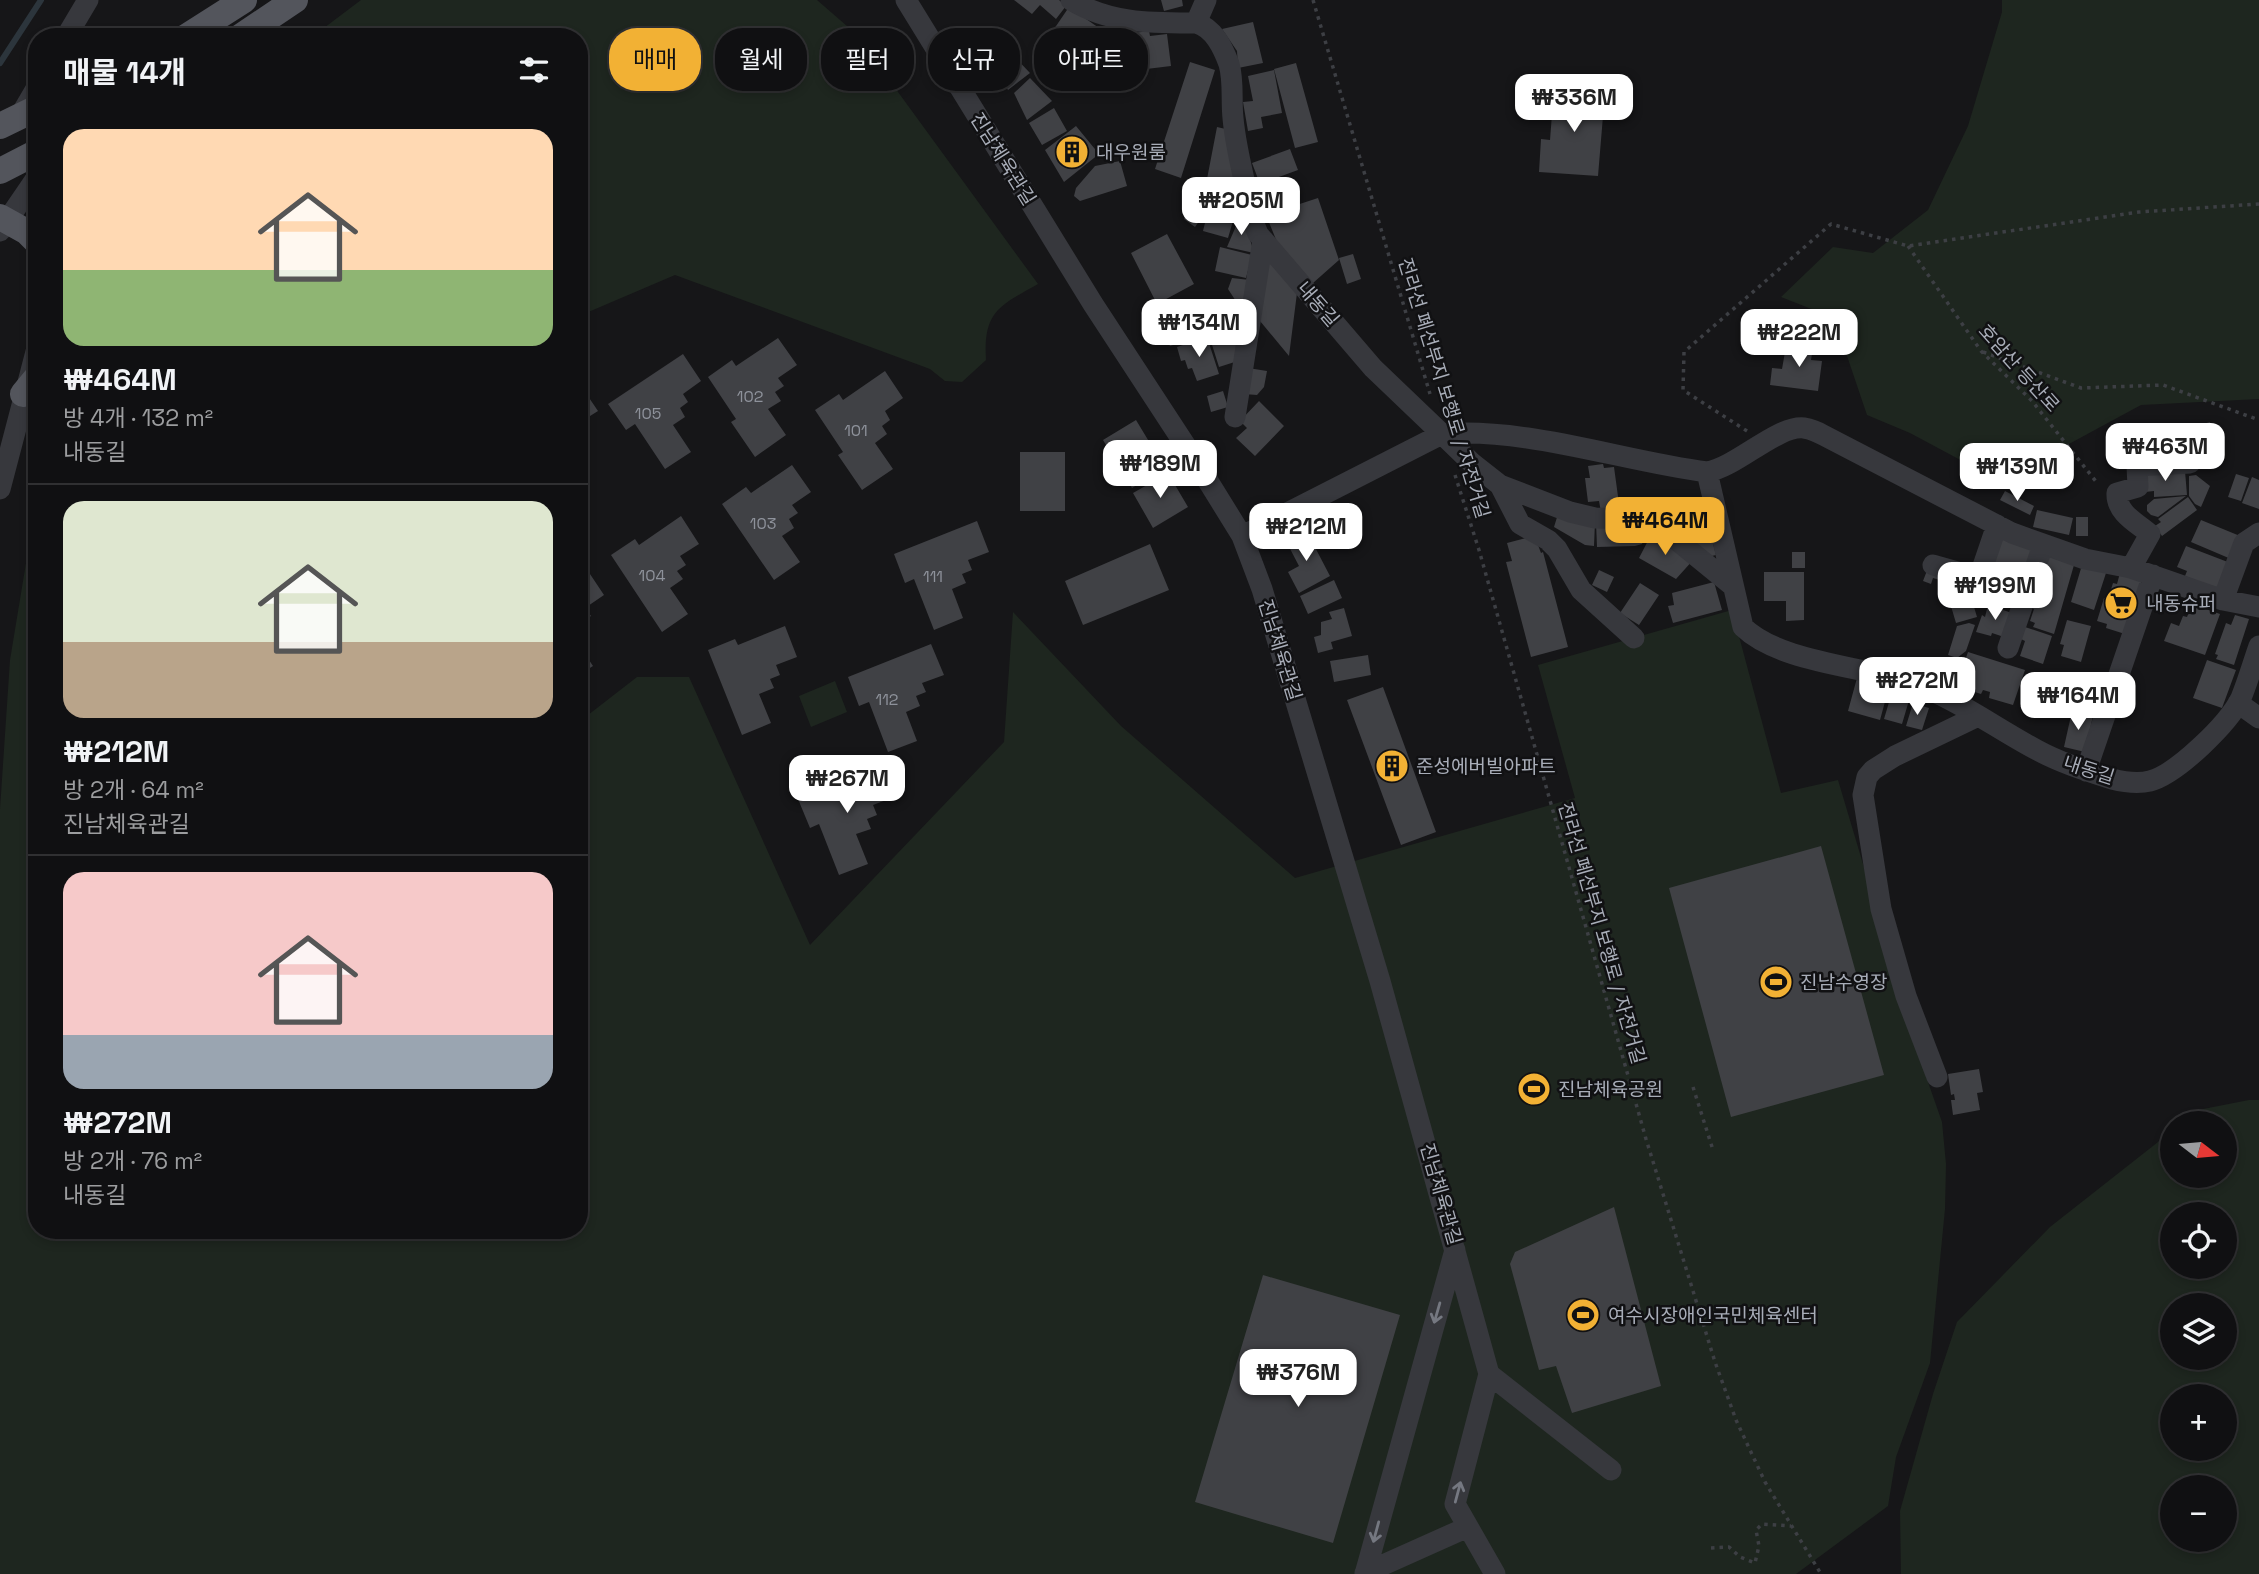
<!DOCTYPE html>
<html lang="ko">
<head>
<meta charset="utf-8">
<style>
	body { margin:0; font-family:"Space Grotesk","Noto Sans KR",sans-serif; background:#19191b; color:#f1f3f6; height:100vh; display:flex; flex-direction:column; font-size:26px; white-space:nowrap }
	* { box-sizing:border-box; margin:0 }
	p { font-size:23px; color:#9c9d9f }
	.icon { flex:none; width:38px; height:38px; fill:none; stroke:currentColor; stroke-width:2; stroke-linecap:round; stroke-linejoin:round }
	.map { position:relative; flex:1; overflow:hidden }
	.sheet { position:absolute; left:28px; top:28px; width:560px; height:1211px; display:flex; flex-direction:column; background:#101012; border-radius:28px; box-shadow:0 4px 10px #0003,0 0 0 2px #303032 }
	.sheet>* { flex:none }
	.guide { position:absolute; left:609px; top:28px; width:665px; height:63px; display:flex; gap:14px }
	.needle { width:46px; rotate:106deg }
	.tools { position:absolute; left:2160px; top:1111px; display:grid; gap:14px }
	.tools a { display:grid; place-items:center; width:77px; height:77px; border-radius:50%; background:#101012; box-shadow:0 4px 10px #0003,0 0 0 2px #303032; font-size:35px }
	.price { position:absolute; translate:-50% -60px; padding:0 16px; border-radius:14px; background:#fff; color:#222; font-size:23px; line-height:46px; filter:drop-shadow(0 2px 4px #0008) }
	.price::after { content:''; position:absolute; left:50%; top:42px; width:21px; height:16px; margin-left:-10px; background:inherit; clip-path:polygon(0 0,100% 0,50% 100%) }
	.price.current { background:#f2b134; color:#111 }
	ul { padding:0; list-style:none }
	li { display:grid; align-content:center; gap:14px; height:371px; padding:0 35px }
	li+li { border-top:2px solid #303032 }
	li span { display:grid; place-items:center; height:217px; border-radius:21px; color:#555 }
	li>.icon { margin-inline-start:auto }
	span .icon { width:126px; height:126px; fill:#fffc; stroke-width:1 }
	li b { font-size:30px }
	h2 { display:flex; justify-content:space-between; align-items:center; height:84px; padding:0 35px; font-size:30px }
	.chip { padding:0 24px; border-radius:28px; background:#101012; box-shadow:0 4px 10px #0003,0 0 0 2px #303032; font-size:24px; line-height:63px }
	.chip.current { background:#f2b134; color:#111 }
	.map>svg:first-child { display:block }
	.green { fill:#1e261f; fill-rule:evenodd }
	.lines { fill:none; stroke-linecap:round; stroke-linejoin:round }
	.stream { stroke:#2c353c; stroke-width:6 }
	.building { fill:#404145 }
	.path { stroke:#3d3f44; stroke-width:3.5; stroke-dasharray:3.5 5; stroke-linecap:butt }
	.minor { stroke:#37383d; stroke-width:21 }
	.major { stroke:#53555c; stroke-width:26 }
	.oneway { stroke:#757881 }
	.labels { text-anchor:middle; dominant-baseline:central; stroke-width:5; stroke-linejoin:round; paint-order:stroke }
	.number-label { font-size:16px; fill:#8e929b }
	.poi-label { font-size:19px; fill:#a8adb8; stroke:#111113; text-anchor:start }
	.street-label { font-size:19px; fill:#a8adb8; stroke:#111113 }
</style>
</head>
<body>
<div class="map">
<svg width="2259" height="1574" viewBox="0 0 2259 1574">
	<rect width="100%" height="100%" fill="#161618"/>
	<path class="green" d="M361,0H817L855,33L1038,284C999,306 983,312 986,360L962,382L945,381L930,369L675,275L579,316V37H312Z
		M2002,0H2259V399L2141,405L2030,465L1994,478L1910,433L1867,415L1846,353L1819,312L1781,297L1833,247L1873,253L1928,210L1968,126L2002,12Z
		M37,512V1230H579V722L637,677H689L810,945L1004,742L1013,612L1121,726L1295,878L1575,798L1538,665L1732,610L1781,793L1838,780L1928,1082L1942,1122L1946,1164L1945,1209L1930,1363L1896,1457L1888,1506L1796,1574H0V809L10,660L27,557Z
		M835,681L847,712L811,727L799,696Z
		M2249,1100H2259V1574H1901L1900,1511L1933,1394L1957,1322L2050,1227L2172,1131V1176H2224V1124L2181,1123L2198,1110ZM2224,1214V1267H2172V1214ZM2172,1306H2224V1358H2172ZM2224,1396V1449H2172V1396ZM2172,1488H2224V1540H2172Z"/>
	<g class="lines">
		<path class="stream" d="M0,63L41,0"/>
	</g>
	<path class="building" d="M1014,0H1059L1066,6L1056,19L1040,5L1032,14Z
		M1161,0H1182L1183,6L1164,11Z
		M1069,7L1099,28L1082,53L1052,32Z
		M1253,22L1263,63L1238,68L1237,51L1222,29Z
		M1149,31L1150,36L1167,34L1171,66L1130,71L1126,34Z
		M1009,51L1030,73L1008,90L995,65Z
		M1190,62L1215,70L1181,178L1155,169Z
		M1296,63L1318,142L1295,148L1274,69Z
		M1274,70L1282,113L1261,117L1263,128L1248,131L1243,102L1253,101L1248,76Z
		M1030,78L1052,101L1027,120L1014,93Z
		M1554,88L1605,92L1598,176L1539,172L1541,139L1550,140Z
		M1054,108L1067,131L1042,145L1029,123Z
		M1076,126L1099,154L1064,182L1045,150Z
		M1217,127L1230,130L1237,189L1207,179Z
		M1290,149L1298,170L1260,184L1252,163Z
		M1120,161L1127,186L1080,201L1074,196L1076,188L1095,166Z
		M1279,182L1287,207L1267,213L1259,188Z
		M1221,189L1241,194L1228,238L1203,231L1208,211L1214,213Z
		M1198,198L1210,206L1195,227L1184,219Z
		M1318,198L1339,260L1313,283L1279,247L1266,215Z
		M1242,212L1254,253L1227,247Z
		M1167,234L1194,284L1157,304L1131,253Z
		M1220,247L1252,255L1246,278L1215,271Z
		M1353,254L1361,279L1347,284L1339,258Z
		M1267,259L1297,293L1289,356L1260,321Z
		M1232,278L1250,280L1243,312L1228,289Z
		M1186,300L1198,337L1170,346L1152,310Z
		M1231,325L1241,360L1219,367L1208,332Z
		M1207,337L1219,374L1197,381L1192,368L1188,369L1185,360L1181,361L1177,347Z
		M778,338L797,365L778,378L784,386L775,392L781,401L768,409L786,435L755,457L731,422L736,419L708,377L732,360L736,366Z
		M1798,339L1814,341L1811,360L1822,361L1818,391L1770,385L1772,368L1782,369L1785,352L1796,354Z
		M683,354L701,381L683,394L688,402L680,408L685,417L673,425L691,452L665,469L635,424L626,430L608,404Z
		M1248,368L1267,371L1264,387L1257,395L1244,394Z
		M885,371L903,398L885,411L890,420L882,426L887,434L875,443L893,469L862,490L838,455L843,452L815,410L839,394L843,400Z
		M579,383L598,411L579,423L585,432L579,436Z
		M1223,391L1228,407L1211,412L1207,396Z
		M1259,401L1284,426L1255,456L1236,438L1247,428L1240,421Z
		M1136,420L1165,468L1132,488L1103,440Z
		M2210,422L2211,428L2215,427L2221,448L2189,456L2182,430Z
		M2181,431L2182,458H2171V453L2150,454L2149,433Z
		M1020,452H1065V511H1020Z
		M1603,464L1604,468L1614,467L1620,511L1601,512L1599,501L1588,502L1585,478H1590L1588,466Z
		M792,465L811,492L792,505L798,513L789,519L794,528L782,536L800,562L774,580L722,504L746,487L751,493Z
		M2144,469L2185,471L2187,495L2154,497V491L2145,492Z
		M1168,473L1188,507L1153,528L1133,493Z
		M2236,474L2249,478L2241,501L2228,497Z
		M2196,475L2210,486L2201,507L2195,504L2189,496V476Z
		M2252,477L2259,480V509L2242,503Z
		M2005,491L2034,506L2030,515L2000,500Z
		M2186,496L2158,517L2151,515L2147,511V505L2154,499Z
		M2188,497L2197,510L2162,536L2155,526L2161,522L2158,519Z
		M2037,510L2073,518L2069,535L2033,527Z
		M1558,514L1595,522L1594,546L1585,545L1554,527Z
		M681,516L699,544L680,556L686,565L677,571L683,579L670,588L688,614L662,632L611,555L635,539L639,545Z
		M2076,517H2088V536H2076Z
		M2201,520L2240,536L2231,559L2191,542Z
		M977,521L989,552L968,560L972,570L962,574L966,583L952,589L963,618L934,630L914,579L905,583L894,554Z
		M1596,522L1649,525L1642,544L1635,546L1597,547Z
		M1708,524L1716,555L1703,558L1691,549L1686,531Z
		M1306,530L1330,576L1299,593L1288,572L1299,566L1286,541Z
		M1652,533L1694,559L1676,579L1639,558Z
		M1526,538L1538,545L1541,553L1543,552L1568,647L1531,657L1506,562L1512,561L1507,543Z
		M2001,539L2037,550L2027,580L1989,567Z
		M1150,544L1169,590L1083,625L1065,581Z
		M2186,546L2233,564L2223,591L2185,576L2187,571L2177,567Z
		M1792,552H1805V568H1792Z
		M2048,556L2074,565L2054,634L2033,627L2035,623L2030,621L2034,609L2030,607L2035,591L2052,595L2045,593L2047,586L2042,584L2047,571L2043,569Z
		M2082,565L2106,573L2094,610L2071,602Z
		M586,568L604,595L585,608L591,616L582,622L588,631L579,637V572Z
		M1928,568L1945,574L1943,581L1933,578L1931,584L1923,581Z
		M1599,570L1614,577L1607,592L1592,585Z
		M1991,570L2024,581L2017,604L1985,597Z
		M1764,572H1804V620L1786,621V601H1764Z
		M2120,573L2142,580L2125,634L2106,628L2107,624L2097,621L2104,598L2108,599L2113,583L2117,584Z
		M1334,580L1342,598L1308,614L1300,596Z
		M1966,580L1977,617L1956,623L1945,586Z
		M1714,582L1722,610L1673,623L1668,606L1674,605L1672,593Z
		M1640,583L1659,595L1639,625L1620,613Z
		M1988,605L2015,614L2004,637L1992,633L1991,636L1976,632L1982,615L1985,617Z
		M2197,606L2220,614L2205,655L2164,641L2171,623L2179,626L2183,616L2187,617L2189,612L2194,613Z
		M1344,608L1352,636L1331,642L1333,649L1318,653L1314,637L1321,635V622L1332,619L1329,612Z
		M2235,615L2249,619L2234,665L2216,659L2218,655L2215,654L2226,623L2231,625Z
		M2067,620L2091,626L2081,662L2061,656L2064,645L2060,644Z
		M1969,623L1975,625L1966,651L1957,658L1948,655L1957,626Z
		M785,626L797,657L776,665L780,675L770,679L774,688L759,694L771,723L742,735L708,650L735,639L738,645Z
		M2025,627L2052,636L2043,664L2020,656L2025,641L2021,639Z
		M931,644L944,675L922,683L926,692L916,696L920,706L906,712L917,741L888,752L869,702L859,706L848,677Z
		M579,645L593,666L579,675Z
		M1968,652L2025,670L2013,705L1989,698L1990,692L1983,690L1981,694L1956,686Z
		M1368,655L1371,675L1334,682L1330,661Z
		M2207,660L2236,670L2222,708L2193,698Z
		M1857,678L1889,687L1880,720L1848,711Z
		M1383,687L1436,832L1401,845L1347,700Z
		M1892,692L1910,697L1902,724L1884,719Z
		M1913,703L1929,708L1922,730L1906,726Z
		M2072,711L2093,716L2085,752L2064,747Z
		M882,766L894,797L873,805L877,815L867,819L871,829L856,834L868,864L839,875L819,824L810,828L798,799Z
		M1821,846L1884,1075L1731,1117L1669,888Z
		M1979,1069L1983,1092L1977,1093L1980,1110L1953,1115L1951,1100H1955L1954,1094L1951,1095L1948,1074Z
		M1614,1207L1661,1386L1572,1413L1556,1366L1539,1370L1510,1264L1515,1252Z
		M1263,1275L1400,1315L1333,1543L1195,1502Z"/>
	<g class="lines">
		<path class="path" d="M1313,0L1430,394
			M1908,246L1981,351L2032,401L2098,484
			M1983,352L2081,388L2163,385L2259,420
			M1747,431L1683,390L1684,352L1831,224L1908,246L2139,212L2259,204
			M1455,475L1479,550L1646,1139L1715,1362L1736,1420L1765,1482L1821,1574
			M1693,1087L1713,1150
			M1711,1548L1729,1547L1740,1557L1755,1563L1759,1546L1756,1530L1762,1524L1791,1526"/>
		<path class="minor" d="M906,0L1093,304L1195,460L1242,536L1262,589L1380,981L1489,1374L1455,1504L1495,1574
			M1071,0C1110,24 1153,23 1196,23C1214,28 1223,48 1229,64C1234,81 1231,100 1233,118C1236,153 1247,189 1254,224L1258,234L1373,368L1442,434C1527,427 1622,461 1707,472C1737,467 1777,425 1804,428C1811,429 1818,432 1825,436L2012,533L2085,559L2131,568L2223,600L2259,607
			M1196,23L1206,0
			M66,37L88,0
			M20,116L37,87
			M0,231L37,177
			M1235,417L1263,240
			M1707,472L1743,627C1779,662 1861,666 1909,682C1955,697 1995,728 2037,750C2061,763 2087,771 2112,779C2124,782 2138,784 2150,781C2177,774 2229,723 2241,698C2248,681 2253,663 2259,646
			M1500,485L1520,524L1548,540L1557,549L1581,590L1634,638
			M0,489L37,348
			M1242,536L1442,434L1472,463L1500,485L1570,512L1595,518L1639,519L1657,524L1733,586
			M1933,565L1979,578L1997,525
			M2131,568L2150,534C2137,523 2116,513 2117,493L2138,487L2137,466L2190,463
			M2223,600L2244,543L2259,533
			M2008,648L2043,545
			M2238,703L2259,718
			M2086,771L2153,575
			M1937,1077L1906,996L1881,909L1863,795L1867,777L1873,770L1895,756L1978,716
			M1489,1374L1611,1470
			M1365,1573L1468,1527
			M1365,1574L1455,1250"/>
		<path class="major" d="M186,37L244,0
			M240,37L295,0
			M0,126L37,108
			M0,171L37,152
			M0,217L27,232L37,242
			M23,394L37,377"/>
	</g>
	<defs><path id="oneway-shaft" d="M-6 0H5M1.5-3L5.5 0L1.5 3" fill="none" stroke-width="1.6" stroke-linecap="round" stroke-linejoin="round" transform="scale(1.75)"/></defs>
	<g class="oneway">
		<use href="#oneway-shaft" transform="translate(1437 1313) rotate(106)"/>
		<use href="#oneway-shaft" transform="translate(1458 1492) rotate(-75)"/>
		<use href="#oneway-shaft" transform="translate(1376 1532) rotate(105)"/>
	</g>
	<defs>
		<symbol id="building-disc" viewBox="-11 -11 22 22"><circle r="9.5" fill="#f2b134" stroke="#111113"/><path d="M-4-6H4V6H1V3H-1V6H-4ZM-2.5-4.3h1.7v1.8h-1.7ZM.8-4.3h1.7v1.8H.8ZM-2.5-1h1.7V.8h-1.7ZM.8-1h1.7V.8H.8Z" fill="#111"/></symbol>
		<symbol id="supermarket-disc" viewBox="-11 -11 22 22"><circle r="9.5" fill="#f2b134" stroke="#111113"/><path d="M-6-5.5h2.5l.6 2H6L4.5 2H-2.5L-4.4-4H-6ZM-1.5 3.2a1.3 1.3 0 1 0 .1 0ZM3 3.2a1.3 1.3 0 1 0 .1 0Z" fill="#111"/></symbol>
		<symbol id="stadium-disc" viewBox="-11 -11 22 22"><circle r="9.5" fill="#f2b134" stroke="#111113"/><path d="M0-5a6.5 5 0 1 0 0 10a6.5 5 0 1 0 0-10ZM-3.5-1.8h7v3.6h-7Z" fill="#111"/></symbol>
	</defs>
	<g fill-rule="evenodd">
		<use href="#building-disc" x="1053" y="133" width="38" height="38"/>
		<use href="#supermarket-disc" x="2102" y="584" width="38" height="38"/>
		<use href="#building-disc" x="1373" y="747" width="38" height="38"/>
		<use href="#stadium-disc" x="1757" y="963" width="38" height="38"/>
		<use href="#stadium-disc" x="1515" y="1070" width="38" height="38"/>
		<use href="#stadium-disc" x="1564" y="1296" width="38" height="38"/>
	</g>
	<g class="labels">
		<g class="number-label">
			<text x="750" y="396">102</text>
			<text x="648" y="413">105</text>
			<text x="856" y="430">101</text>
			<text x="763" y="523">103</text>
			<text x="652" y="575">104</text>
			<text x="933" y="576">111</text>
			<text x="887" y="699">112</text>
		</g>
		<g class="poi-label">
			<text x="1096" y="152">대우원룸</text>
			<text x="2146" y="603">내동슈퍼</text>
			<text x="1416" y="766">준성에버빌아파트</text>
			<text x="1800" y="982">진남수영장</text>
			<text x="1558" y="1089">진남체육공원</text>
			<text x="1608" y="1315">여수시장애인국민체육센터</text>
		</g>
		<g class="street-label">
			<text transform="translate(1003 159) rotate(58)">진남체육관길</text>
			<text transform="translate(1318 304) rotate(49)">내동길</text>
			<text transform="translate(2019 368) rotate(48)">호암산 등산로</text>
			<text transform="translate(1444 388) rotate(73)">전라선 폐선부지 보행로 / 자전거길</text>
			<text transform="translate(1280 650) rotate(73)">진남체육관길</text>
			<text transform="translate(2089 770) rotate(18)">내동길</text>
			<text transform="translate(1602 933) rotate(74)">전라선 폐선부지 보행로 / 자전거길</text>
			<text transform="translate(1441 1194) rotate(74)">진남체육관길</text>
		</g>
	</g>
</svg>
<div class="tools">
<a><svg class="needle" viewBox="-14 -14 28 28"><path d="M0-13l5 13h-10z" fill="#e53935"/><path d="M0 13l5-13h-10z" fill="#9c9d9f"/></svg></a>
<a><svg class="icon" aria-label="locate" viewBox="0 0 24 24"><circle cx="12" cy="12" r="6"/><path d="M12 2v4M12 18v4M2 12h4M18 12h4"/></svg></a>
<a><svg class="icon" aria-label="layers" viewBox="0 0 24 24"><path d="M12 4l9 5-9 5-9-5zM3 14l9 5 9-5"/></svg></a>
<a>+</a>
<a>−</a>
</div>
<b class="price" style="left:1574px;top:134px">₩336M</b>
<b class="price" style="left:1241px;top:237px">₩205M</b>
<b class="price" style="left:1199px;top:359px">₩134M</b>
<b class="price" style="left:1799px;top:369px">₩222M</b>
<b class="price" style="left:2165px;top:483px">₩463M</b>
<b class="price" style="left:1160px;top:500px">₩189M</b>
<b class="price" style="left:2017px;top:503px">₩139M</b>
<b class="price current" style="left:1665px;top:557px">₩464M</b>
<b class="price" style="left:1306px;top:563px">₩212M</b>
<b class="price" style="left:1995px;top:622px">₩199M</b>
<b class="price" style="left:1917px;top:717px">₩272M</b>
<b class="price" style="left:2078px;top:732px">₩164M</b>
<b class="price" style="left:847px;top:815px">₩267M</b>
<b class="price" style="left:1298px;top:1409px">₩376M</b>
<div class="guide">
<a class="chip current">매매</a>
<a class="chip">월세</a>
<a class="chip">필터</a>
<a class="chip">신규</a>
<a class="chip">아파트</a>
</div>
<section class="sheet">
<h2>매물 14개<svg class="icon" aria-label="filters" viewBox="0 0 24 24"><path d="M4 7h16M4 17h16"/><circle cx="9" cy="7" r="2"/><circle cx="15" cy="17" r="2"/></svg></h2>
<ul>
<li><span style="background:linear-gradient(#ffd9b3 65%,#8fb573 0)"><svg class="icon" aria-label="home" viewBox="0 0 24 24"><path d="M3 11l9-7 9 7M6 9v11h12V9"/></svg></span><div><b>₩464M</b><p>방 4개 · 132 m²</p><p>내동길</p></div></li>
<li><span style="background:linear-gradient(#dfe7d0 65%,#b9a48a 0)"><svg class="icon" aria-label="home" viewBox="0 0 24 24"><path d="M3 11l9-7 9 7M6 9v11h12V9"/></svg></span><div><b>₩212M</b><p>방 2개 · 64 m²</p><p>진남체육관길</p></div></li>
<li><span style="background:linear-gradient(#f6c9c9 75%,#9aa5b1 0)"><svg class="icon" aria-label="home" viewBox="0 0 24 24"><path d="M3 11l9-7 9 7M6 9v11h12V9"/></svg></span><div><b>₩272M</b><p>방 2개 · 76 m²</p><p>내동길</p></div></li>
</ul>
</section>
</div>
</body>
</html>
